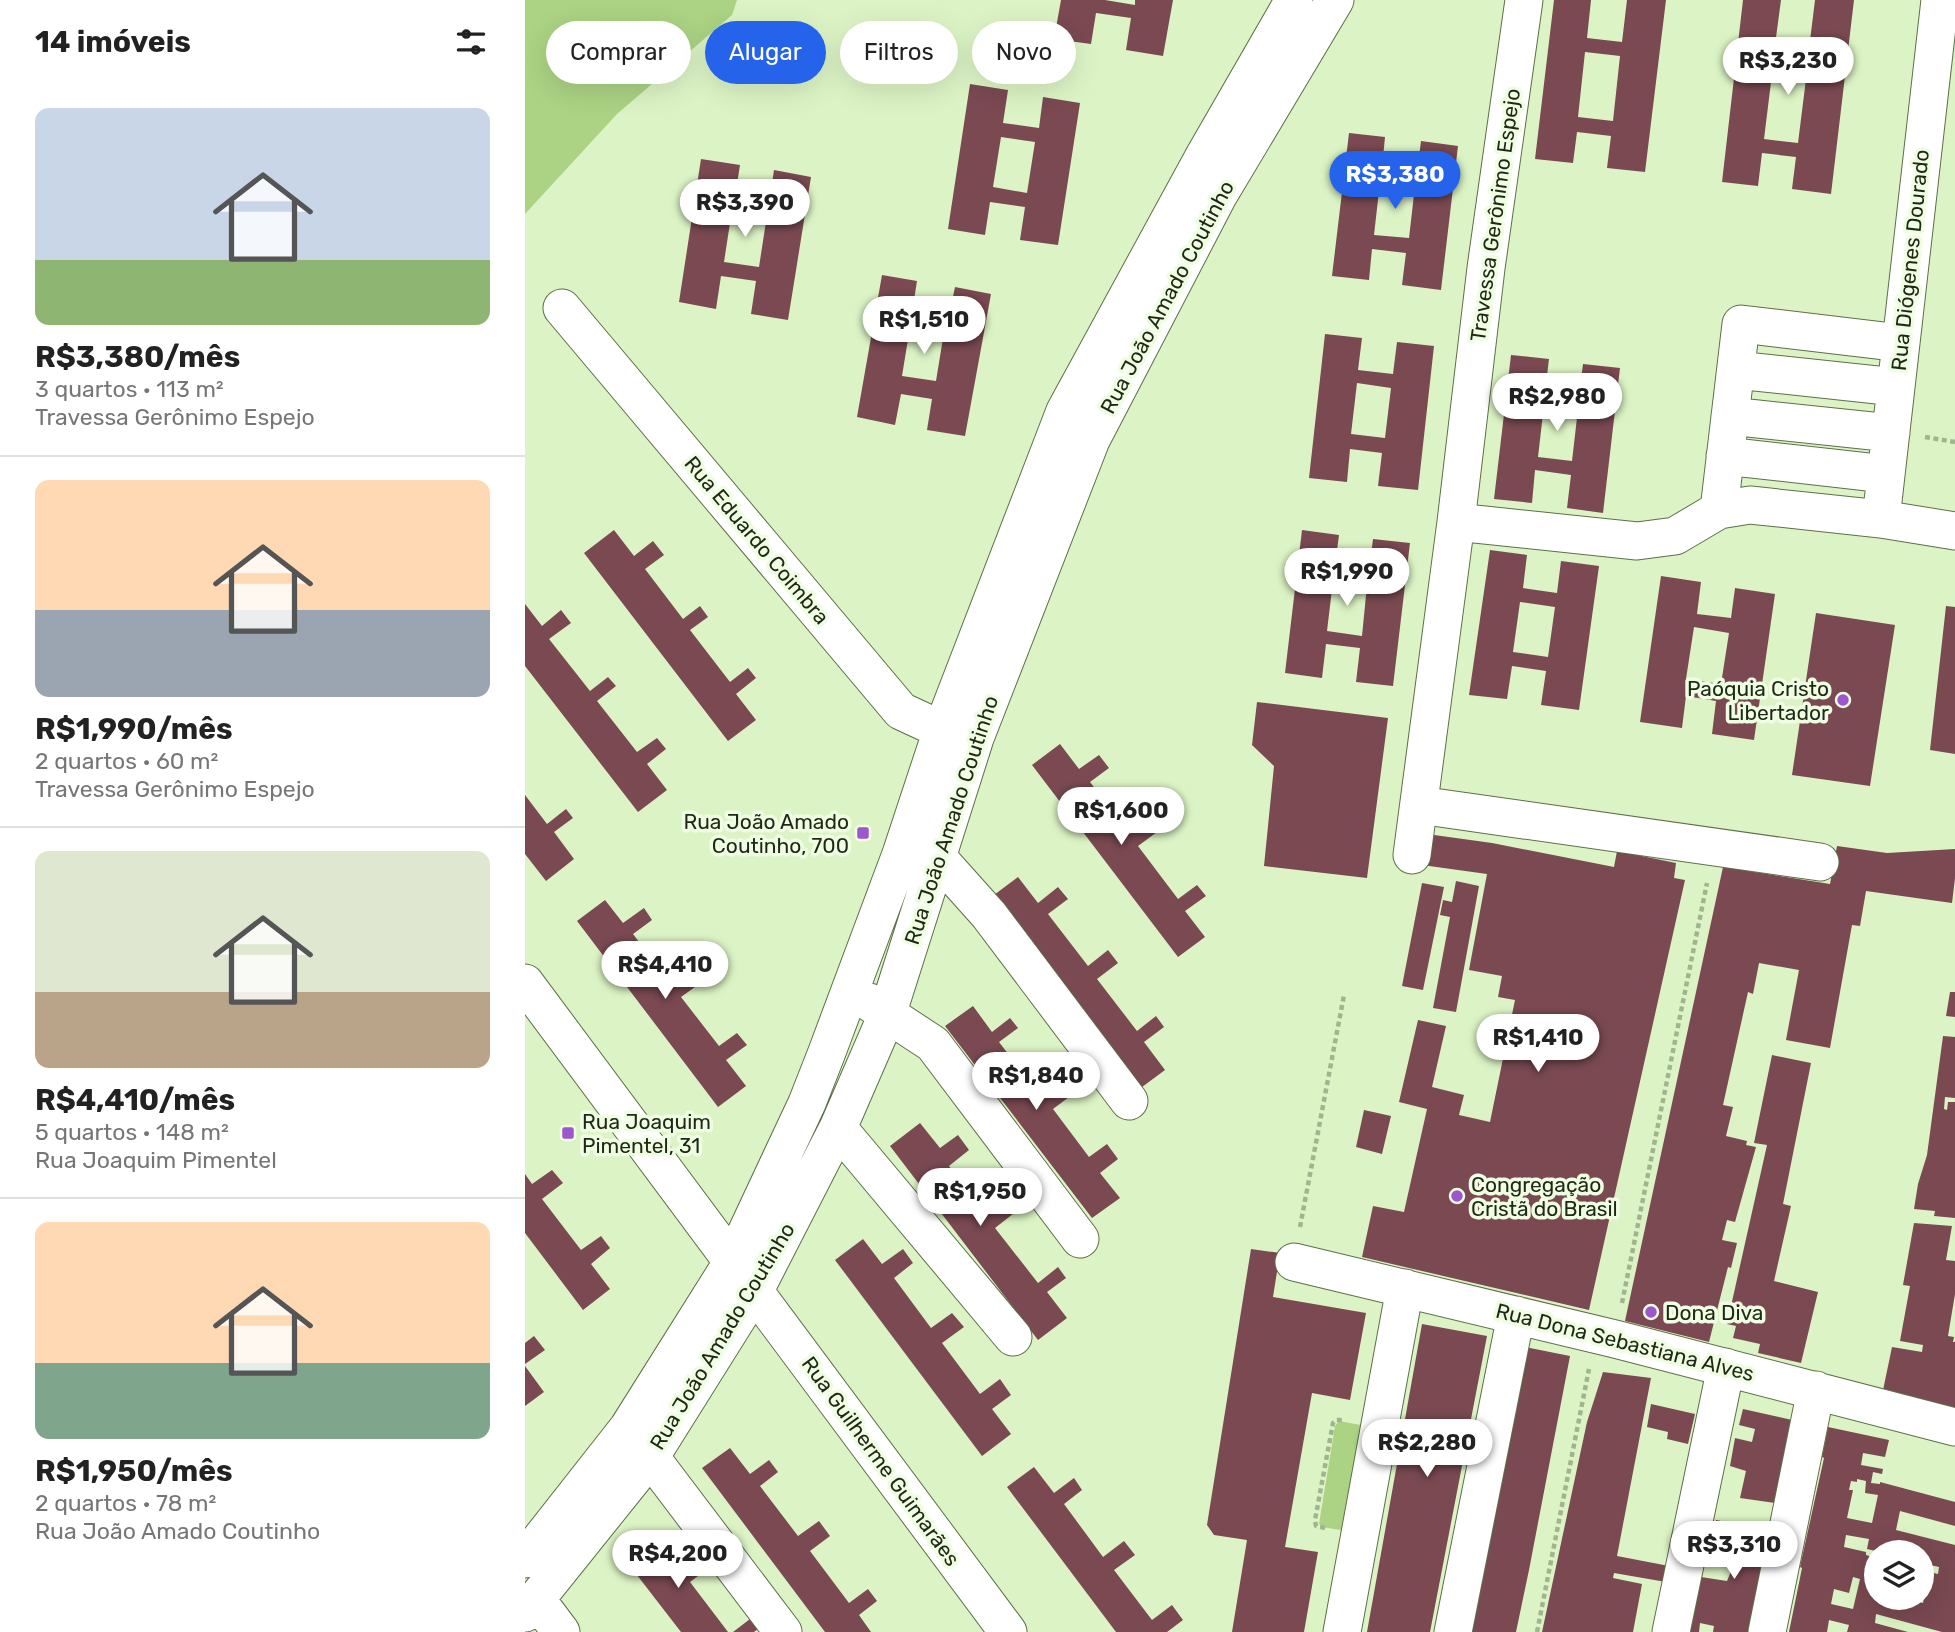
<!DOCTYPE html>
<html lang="pt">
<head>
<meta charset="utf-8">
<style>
	body { margin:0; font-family:Rubik,sans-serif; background:#f6f6f6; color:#222; height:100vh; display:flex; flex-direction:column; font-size:26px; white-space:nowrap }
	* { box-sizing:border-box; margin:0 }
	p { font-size:23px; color:#767676 }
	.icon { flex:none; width:38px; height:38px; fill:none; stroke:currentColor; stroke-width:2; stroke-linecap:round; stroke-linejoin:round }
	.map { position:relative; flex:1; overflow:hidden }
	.drawer { display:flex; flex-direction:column; background:#fff; width:525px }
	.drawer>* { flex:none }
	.guide { position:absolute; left:21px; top:21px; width:665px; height:63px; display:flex; gap:14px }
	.fabs { position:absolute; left:1339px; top:1540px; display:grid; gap:14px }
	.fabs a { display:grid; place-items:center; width:70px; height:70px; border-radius:50%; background:#fff; box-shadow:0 7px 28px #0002; font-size:35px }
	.price { position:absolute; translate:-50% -60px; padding:0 16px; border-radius:24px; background:#fff; color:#222; font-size:23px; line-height:46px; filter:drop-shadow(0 2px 4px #0008) }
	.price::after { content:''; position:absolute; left:50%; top:42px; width:21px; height:16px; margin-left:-10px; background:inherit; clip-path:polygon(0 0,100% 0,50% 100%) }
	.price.selected { background:#2563eb; color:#fff }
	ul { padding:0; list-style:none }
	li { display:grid; align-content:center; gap:14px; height:371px; padding:0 35px }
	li+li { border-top:2px solid #e0e0e0 }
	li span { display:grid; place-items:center; height:217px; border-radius:14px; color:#555 }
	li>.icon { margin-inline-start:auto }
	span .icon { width:126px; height:126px; fill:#fffc; stroke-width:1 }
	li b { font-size:30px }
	h2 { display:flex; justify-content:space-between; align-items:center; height:84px; padding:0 35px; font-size:30px }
	.pill { padding:0 24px; border-radius:32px; background:#fff; box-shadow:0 7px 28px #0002; font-size:24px; line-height:63px }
	.pill.selected { background:#2563eb; color:#fff }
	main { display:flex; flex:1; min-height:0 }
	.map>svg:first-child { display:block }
	.green { fill:#abd383 }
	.building { fill:#7a4951; fill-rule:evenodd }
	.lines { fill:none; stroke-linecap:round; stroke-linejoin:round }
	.minor-casing { stroke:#5b7047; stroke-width:39 }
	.path { stroke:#a1b48e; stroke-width:4.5; stroke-dasharray:5 3.5; stroke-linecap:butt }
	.minor { stroke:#fff; stroke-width:37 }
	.poi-dot { fill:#9d56cb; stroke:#effee2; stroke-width:2.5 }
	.labels { text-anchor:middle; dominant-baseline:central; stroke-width:7; stroke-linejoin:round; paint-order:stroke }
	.street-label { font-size:21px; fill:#1f2816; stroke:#effee2 }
	.poi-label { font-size:21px; fill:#1f2816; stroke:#effee2; text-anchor:start }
</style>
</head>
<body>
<main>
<section class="drawer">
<h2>14 imóveis<svg class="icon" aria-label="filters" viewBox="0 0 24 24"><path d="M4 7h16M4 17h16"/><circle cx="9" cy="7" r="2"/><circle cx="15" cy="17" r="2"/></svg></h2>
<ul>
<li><span style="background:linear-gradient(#c9d6e8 70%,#8fb573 0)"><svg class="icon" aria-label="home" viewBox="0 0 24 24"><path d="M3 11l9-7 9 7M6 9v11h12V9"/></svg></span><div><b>R$3,380/mês</b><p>3 quartos · 113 m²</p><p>Travessa Gerônimo Espejo</p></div></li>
<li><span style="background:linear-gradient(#ffd9b3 60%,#9aa5b1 0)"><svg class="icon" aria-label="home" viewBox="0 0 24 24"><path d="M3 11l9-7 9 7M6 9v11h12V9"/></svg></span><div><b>R$1,990/mês</b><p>2 quartos · 60 m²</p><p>Travessa Gerônimo Espejo</p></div></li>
<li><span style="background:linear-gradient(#dfe7d0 65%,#b9a48a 0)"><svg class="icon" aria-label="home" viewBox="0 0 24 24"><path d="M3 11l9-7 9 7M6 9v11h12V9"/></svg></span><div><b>R$4,410/mês</b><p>5 quartos · 148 m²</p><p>Rua Joaquim Pimentel</p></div></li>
<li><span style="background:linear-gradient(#ffd9b3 65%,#7fa58c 0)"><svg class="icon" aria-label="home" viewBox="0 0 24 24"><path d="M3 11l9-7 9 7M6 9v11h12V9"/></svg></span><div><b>R$1,950/mês</b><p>2 quartos · 78 m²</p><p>Rua João Amado Coutinho</p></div></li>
</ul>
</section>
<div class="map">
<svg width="1430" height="1632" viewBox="0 0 1430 1632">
	<rect width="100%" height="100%" fill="#dcf4c5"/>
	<path class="green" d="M0,0H212L207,15L92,114L0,214Z
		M814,1421L852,1428L833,1533L797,1527L794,1524L810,1426Z"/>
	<path class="building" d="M536,0H580L610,5V0H648L638,56L601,50L606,18L571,13L566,44L529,39Z
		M1029,0H1066L1062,38L1097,42L1102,0H1141L1120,172L1082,168L1086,136L1052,132L1048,163L1010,159ZM1060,52L1095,56L1088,121L1053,117Z
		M1218,0H1256L1248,60L1282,65L1290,0H1329L1306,194L1267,189L1271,157L1237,153L1233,186L1197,182ZM1247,74L1281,79L1273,143L1239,139Z
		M445,84L483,90L478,123L514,128L518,97L555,103L533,245L495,240L500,207L465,202L460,235L423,229ZM476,137L510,142L502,193L468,187Z
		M824,133L860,137L857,168L892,173L896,141L933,146L916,290L877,285L881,253L847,249L844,280L807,276ZM855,182L890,186L884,238L849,235Z
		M176,159L215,165L210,197L244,203L249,170L286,177L263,320L226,314L231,281L196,276L191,309L154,302ZM207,210L242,215L234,267L199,262Z
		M357,275L392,281L387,313L423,320L430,287L466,294L440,436L402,430L407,399L376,394L370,425L332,417ZM385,327L419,332L411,381L377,376Z
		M800,334L837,338L833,370L868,374L872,342L909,346L893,490L853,486L857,453L825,449L822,482L784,478ZM832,383L866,388L860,438L826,434Z
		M986,355L1024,359L1020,392L1054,396L1058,364L1095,368L1078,513L1042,508L1046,475L1010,470L1007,503L969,499ZM1019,405L1053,409L1047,461L1013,457Z
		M89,530L109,556L128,541L139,555L120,569L158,619L175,606L183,617L165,630L205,682L223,668L231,678L211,694L231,720L203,741L59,553Z
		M777,530L814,535L810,566L844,571L848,539L885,543L868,686L831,682L835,648L801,644L797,678L760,673ZM808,581L842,585L837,636L802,631Z
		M965,550L1002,555L998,588L1032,593L1036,561L1074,566L1054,710L1016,705L1021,671L987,666L982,699L944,695ZM995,602L1030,607L1023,657L988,652Z
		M1136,576L1176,582L1172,614L1206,618L1210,588L1250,594L1229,740L1187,734L1191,701L1161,696L1157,728L1115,722ZM1169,627L1204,633L1196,684L1161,679Z
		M0,604L17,626L36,610L46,623L24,639L65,691L83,677L91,686L72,701L112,752L132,738L141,749L122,764L142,790L113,812L0,666Z
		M1421,606L1430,607V754L1405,750Z
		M1291,613L1370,625L1345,786L1267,775Z
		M732,702L863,718L842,878L739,866L749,766L727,745Z
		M535,744L554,769L574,755L584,768L565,782L605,834L624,820L632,832L613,846L653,899L672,885L681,896L660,911L680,937L653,957L507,765Z
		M0,795L22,824L41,809L48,818L29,832L49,859L21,881L0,854Z
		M902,834L967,843L1089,867L1092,851L1151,863L1149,878L1160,880L1064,1310L837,1257L848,1206L879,1212L902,1109L874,1102L893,1020L921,1026L907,1087L939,1095L934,1115L965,1122L990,1000L973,997L977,976L944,970L962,874L897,865Z
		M1312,846L1362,853L1430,849V878L1427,903L1341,891L1335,926L1327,925L1305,1048L1261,1040L1274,970L1234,963L1228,994L1223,992L1198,1105L1208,1107L1201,1136L1222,1141L1221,1145L1231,1147L1210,1222L1202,1220L1197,1240L1212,1243L1206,1268L1203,1267L1184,1342L1100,1321L1198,867L1305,884Z
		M493,877L513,903L533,887L543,899L523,914L563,966L583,950L593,963L572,979L612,1031L631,1016L639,1027L619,1042L640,1070L613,1090L465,898Z
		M931,881L954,886L931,1012L908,1008L925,917L915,915L918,900L927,902Z
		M897,883L919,887L898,990L877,986Z
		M80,900L98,923L119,908L127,920L108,934L145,983L166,968L177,982L156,997L194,1046L212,1033L222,1045L201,1060L221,1086L193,1107L52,921Z
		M1425,992H1430V1017L1421,1016Z
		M448,1006L467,1032L485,1018L493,1028L474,1042L517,1098L535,1084L544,1097L528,1109L564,1157L582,1144L593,1159L575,1173L595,1198L567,1218L420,1026Z
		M1418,1036L1430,1037V1098L1420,1097L1419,1109L1422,1110L1423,1102H1430V1218L1409,1216L1410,1211L1389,1209L1393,1184L1402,1155Z
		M1247,1055L1286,1063L1258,1204L1266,1206L1249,1281L1293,1292L1276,1363L1233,1353L1235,1344L1208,1338L1211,1326L1202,1324L1242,1145L1229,1143Z
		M839,1110L866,1116L857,1154L831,1147Z
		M395,1123L415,1148L433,1135L444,1150L424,1166L461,1215L484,1198L493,1210L470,1228L513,1283L533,1267L541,1278L522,1292L542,1318L513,1340L365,1146Z
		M27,1170L38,1183L17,1199L56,1250L76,1236L85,1248L66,1264L85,1289L58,1310L0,1233V1174L7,1184Z
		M1389,1223L1427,1226L1421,1260L1430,1261V1294L1423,1336L1429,1337L1428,1342H1430V1412L1357,1395L1367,1347L1397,1352L1398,1345L1375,1341L1385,1286L1378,1285Z
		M338,1239L357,1264L378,1249L388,1263L369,1278L406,1328L427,1313L439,1327L417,1343L455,1394L475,1379L486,1395L467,1409L486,1434L457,1456L310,1260Z
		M726,1249L755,1253L748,1297L841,1313L825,1400L787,1393L760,1547L793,1552L779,1632H707L722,1540L689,1535L682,1525Z
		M897,1324L962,1336L905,1632H842Z
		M9,1336L20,1350L0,1364V1343Z
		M1000,1347L1045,1356L1004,1570L991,1632H944Z
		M0,1366L19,1392L0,1406Z
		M1078,1372L1126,1378L1092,1556L1144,1566L1141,1582L1089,1573L1088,1578L1117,1584L1108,1632H1017L1062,1422Z
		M1126,1404L1170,1414L1163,1444L1142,1439L1143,1432L1122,1427Z
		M1218,1409L1267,1420L1250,1503L1215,1498L1221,1471L1205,1466L1210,1438L1227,1442L1230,1429L1214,1425Z
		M1303,1427L1364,1440L1360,1457L1338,1453L1336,1465L1358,1469L1357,1474L1348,1472L1346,1483L1355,1484V1482L1430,1502V1526L1375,1511L1371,1530L1430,1545V1632H1417L1351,1614L1350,1623L1383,1632H1322L1324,1625L1304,1620L1302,1632H1264L1277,1568L1275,1567L1299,1458L1297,1457ZM1332,1479L1341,1481L1340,1493L1353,1495L1347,1523L1322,1518L1328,1490H1324L1326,1481L1332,1482ZM1321,1535L1344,1539L1342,1549L1355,1552H1396V1563L1414,1567L1413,1574L1396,1570V1592L1400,1593L1398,1603L1377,1598H1351V1558L1341,1555V1552L1319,1547ZM1328,1577L1335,1579L1328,1609L1306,1604L1309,1589L1324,1593Z
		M205,1448L225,1474L244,1460L253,1472L235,1486L273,1536L294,1521L305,1536L285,1551L324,1603L343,1589L352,1601L334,1615L346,1632H300L177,1468Z
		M509,1467L529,1493L549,1478L557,1490L539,1504L578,1557L599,1541L610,1555L589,1570L627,1620L647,1605L658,1620L642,1632H591L482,1487Z
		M1191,1520L1251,1532L1225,1632H1188L1189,1626L1175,1623L1174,1632H1162L1176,1577L1202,1581L1213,1555L1212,1541L1199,1539L1197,1550L1185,1547Z
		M136,1542L156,1569L176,1554L185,1567L165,1582L203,1632H156L105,1566Z
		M225,1619L233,1629L229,1632H208Z"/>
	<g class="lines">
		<defs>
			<path id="minor" d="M37,308L376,711L417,730L442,736
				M1211,370L1371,387
				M1205,416L1366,433
				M1200,456L1361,474
				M1194,510L1216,324L1376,343
				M1356,519L1415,0
				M931,522L1112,541L1150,536L1194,510L1225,505L1356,519L1430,531
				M894,805L1295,862
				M887,855L931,522L961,268L999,0
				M413,858L464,915L604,1101
				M0,983L483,1632
				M344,1002L408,1044L555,1239
				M313,1128L488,1337
				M769,1262L1090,1339L1430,1427
				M111,1438L258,1632
				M0,1559L103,1428L208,1261L282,1103L302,1052L376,854L417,730L540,411L678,158L769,0
				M12,1600L36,1632
				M0,1613L126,1456L230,1290L313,1128L362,1015L450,738L566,440L693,196L810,0
				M817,1632L880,1288
				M928,1632L991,1315
				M1146,1632L1201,1367
				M1242,1632L1291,1390"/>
		</defs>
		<use href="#minor" class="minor-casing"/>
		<path class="path" d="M1400,437L1430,442
			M775,1227L819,995
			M1097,1303L1182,883
			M800,1528L791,1526L790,1520L808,1423L811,1420H820
			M1012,1632L1064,1369"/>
		<use href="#minor" class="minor"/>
	</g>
	<g class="poi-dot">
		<circle cx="1318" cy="700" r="7"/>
		<rect x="331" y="826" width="14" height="14" rx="3.5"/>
		<rect x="36" y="1126" width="14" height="14" rx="3.5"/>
		<circle cx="932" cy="1196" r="7"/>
		<circle cx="1126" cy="1312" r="7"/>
	</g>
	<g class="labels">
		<g class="street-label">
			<text transform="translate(970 215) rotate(-82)">Travessa Gerônimo Espejo</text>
			<text transform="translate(1385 260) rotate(-84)">Rua Diógenes Dourado</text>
			<text transform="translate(642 297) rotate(-62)">Rua João Amado Coutinho</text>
			<text transform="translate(232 540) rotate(50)">Rua Eduardo Coimbra</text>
			<text transform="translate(426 820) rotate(-72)">Rua João Amado Coutinho</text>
			<text transform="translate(197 1336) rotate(-59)">Rua João Amado Coutinho</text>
			<text transform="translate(1100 1342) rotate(14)">Rua Dona Sebastiana Alves</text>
			<text transform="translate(356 1461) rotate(54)">Rua Guilherme Guimarães</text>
		</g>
		<g class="poi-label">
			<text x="1304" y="688" text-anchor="end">Paóquia Cristo<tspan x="1304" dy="24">Libertador</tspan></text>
			<text x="324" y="821" text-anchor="end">Rua João Amado<tspan x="324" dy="24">Coutinho, 700</tspan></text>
			<text x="57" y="1121">Rua Joaquim<tspan x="57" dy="24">Pimentel, 31</tspan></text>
			<text x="946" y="1184">Congregação<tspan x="946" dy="24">Cristã do Brasil</tspan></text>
			<text x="1140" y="1312">Dona Diva</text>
		</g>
	</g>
</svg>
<div class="fabs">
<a><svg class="icon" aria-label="layers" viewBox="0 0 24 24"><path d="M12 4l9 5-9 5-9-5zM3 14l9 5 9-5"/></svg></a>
</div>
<b class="price" style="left:1263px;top:97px">R$3,230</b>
<b class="price selected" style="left:870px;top:211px">R$3,380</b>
<b class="price" style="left:220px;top:239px">R$3,390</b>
<b class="price" style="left:399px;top:356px">R$1,510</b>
<b class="price" style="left:1032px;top:433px">R$2,980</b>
<b class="price" style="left:822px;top:608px">R$1,990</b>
<b class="price" style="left:596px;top:847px">R$1,600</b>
<b class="price" style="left:140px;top:1001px">R$4,410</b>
<b class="price" style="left:1013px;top:1074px">R$1,410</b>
<b class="price" style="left:511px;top:1112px">R$1,840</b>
<b class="price" style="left:455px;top:1228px">R$1,950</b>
<b class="price" style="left:902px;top:1479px">R$2,280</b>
<b class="price" style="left:1209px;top:1581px">R$3,310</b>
<b class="price" style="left:153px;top:1590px">R$4,200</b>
<div class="guide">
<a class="pill">Comprar</a>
<a class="pill selected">Alugar</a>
<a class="pill">Filtros</a>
<a class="pill">Novo</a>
</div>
</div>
</main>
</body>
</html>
